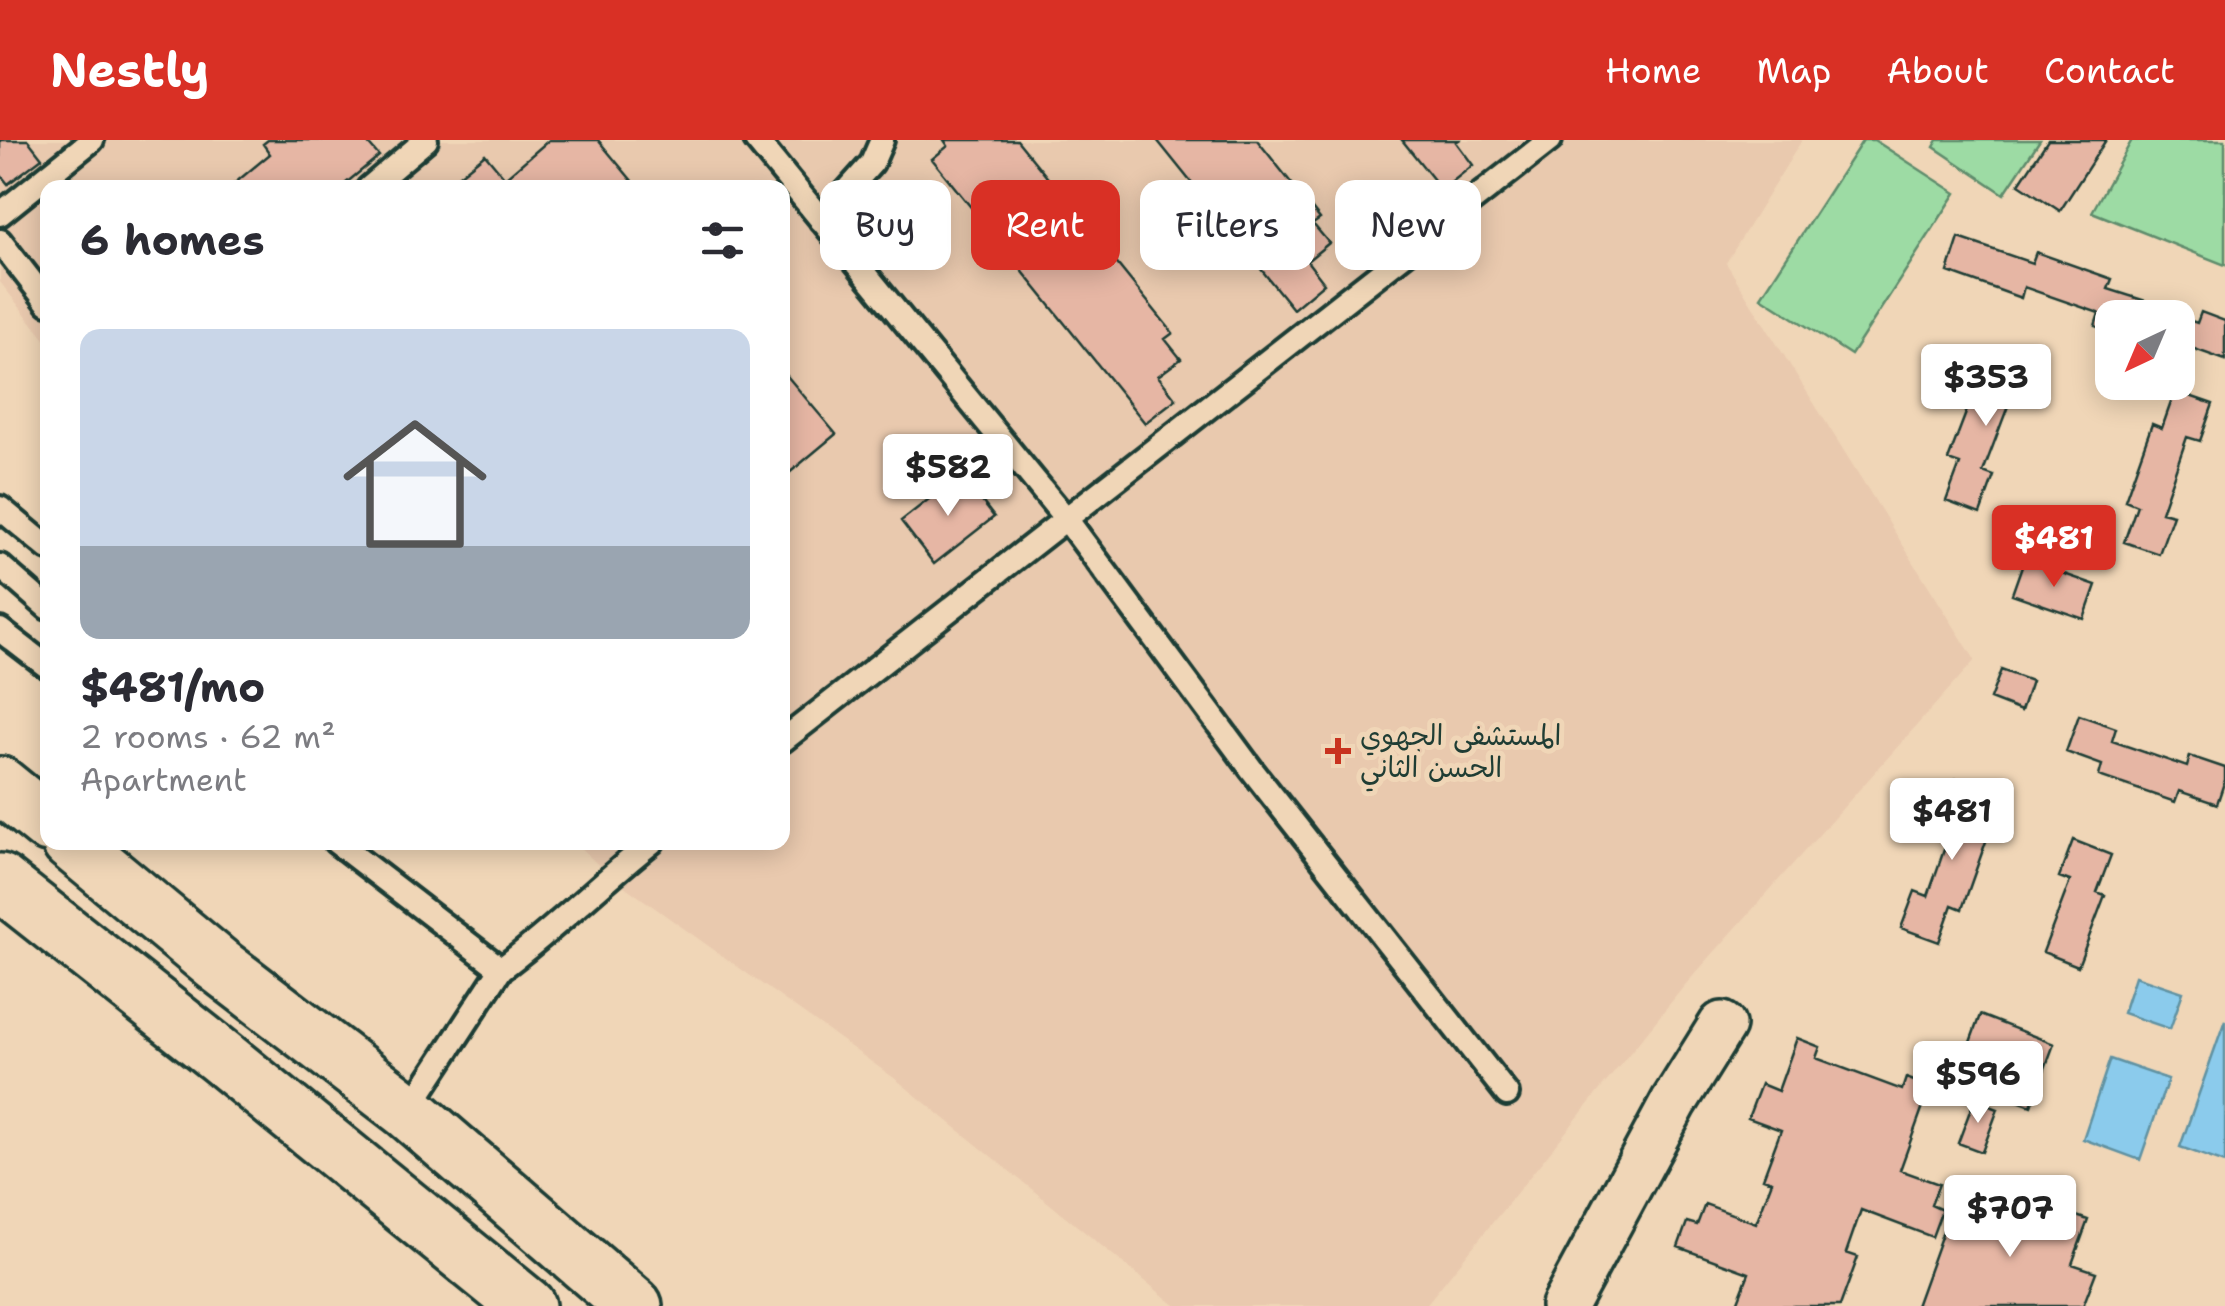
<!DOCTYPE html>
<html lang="en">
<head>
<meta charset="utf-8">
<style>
	body { margin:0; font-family:"Shantell Sans","Playpen Sans Arabic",sans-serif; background:#f2f2f3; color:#2b2b33; height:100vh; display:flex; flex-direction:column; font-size:38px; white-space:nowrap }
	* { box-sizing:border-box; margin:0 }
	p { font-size:32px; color:#7c7c81 }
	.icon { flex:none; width:55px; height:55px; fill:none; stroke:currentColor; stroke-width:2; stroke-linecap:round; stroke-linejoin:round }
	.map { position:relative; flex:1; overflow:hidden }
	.sheet { position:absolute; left:40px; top:40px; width:750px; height:670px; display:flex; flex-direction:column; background:#fff; border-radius:20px; box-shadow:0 5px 25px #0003 }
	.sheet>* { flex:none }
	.top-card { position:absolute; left:820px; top:40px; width:950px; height:90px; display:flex; gap:20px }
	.needle { width:65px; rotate:224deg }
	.controls { position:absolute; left:2095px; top:160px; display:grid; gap:20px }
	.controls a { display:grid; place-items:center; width:100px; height:100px; border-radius:20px; background:#fff; box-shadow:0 5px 25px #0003; font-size:50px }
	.price { position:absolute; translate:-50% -85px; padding:0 22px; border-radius:10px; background:#fff; color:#222; font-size:32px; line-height:65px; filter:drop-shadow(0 2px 5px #0008) }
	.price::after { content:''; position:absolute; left:50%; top:60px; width:30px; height:22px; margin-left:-15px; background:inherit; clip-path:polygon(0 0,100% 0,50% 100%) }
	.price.active { background:#d93025; color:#fff }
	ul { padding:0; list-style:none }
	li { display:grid; align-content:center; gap:20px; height:530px; padding:0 40px }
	li span { display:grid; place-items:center; height:310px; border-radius:20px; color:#555 }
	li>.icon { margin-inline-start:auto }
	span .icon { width:180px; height:180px; fill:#fffc; stroke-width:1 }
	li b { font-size:42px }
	h2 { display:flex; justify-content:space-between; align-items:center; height:120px; padding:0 40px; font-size:42px }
	.pill { padding:0 35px; border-radius:20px; background:#fff; box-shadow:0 5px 25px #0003; font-size:35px; line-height:90px }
	.pill.active { background:#d93025; color:#fff }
	header { display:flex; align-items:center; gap:60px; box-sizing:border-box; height:140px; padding:0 50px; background:#d93025; color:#fff }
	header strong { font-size:48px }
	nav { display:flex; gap:55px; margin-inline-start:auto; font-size:35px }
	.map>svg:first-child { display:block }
	.built { fill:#e9c9ae }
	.green { fill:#9ddba4; stroke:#5e8c6c; stroke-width:2.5 }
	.water { fill:#8bcbec; stroke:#6092a2; stroke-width:2.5 }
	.building { fill:#e6b6a4; stroke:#1f3d34; stroke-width:2.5 }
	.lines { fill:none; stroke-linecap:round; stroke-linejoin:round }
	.service-casing { stroke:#1f3d34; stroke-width:30 }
	.minor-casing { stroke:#1f3d34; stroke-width:52 }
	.trunk-casing { stroke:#1f3d34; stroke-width:62 }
	.service { stroke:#f0d6b7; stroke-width:22 }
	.minor { stroke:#f0d6b7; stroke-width:45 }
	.trunk { stroke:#f0d6b7; stroke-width:55 }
	.poi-dot { fill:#c8321e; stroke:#f0d6b7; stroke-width:4 }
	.labels { text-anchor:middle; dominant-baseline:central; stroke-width:10; stroke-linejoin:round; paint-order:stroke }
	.poi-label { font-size:28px; fill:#1f3d34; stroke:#f0d6b7; text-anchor:start }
</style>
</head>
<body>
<header>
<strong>Nestly</strong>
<nav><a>Home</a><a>Map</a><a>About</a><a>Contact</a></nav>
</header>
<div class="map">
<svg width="2225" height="1166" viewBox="0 0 2225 1166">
	<rect width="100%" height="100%" fill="#f0d6b7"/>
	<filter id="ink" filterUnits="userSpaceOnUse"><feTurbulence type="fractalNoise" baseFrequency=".01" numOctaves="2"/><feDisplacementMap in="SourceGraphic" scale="20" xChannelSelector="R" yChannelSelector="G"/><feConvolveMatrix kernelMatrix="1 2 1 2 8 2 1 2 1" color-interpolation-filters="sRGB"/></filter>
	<g filter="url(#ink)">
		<path class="built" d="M0,0H1802L1726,123L1975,520L1685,845L1425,1166H1176L897,940L610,736L575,703L782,702V48H48L47,202L0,142Z"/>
		<path class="green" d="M1863,0H1874L1956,53L1851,215L1761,157Z
			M1938,0H2040L2004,54L1934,7Z
			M2132,0H2225V125L2092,72Z"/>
		<path class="water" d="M2135,836L2183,852L2170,889L2123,873Z
			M2225,880V1023L2180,1007Z
			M2110,919L2168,939L2140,1020L2083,999Z"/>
		<path class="building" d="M0,0H28L42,18L8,44L0,34Z
			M268,0H365L379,16L340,48H229L270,14L263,4Z
			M549,0H598L638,48H443L485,14L505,38Z
			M944,0H1017L1173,193L1165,199L1181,219L1158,236L1176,259L1145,283L932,19L948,6Z
			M1157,0H1257L1320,79L1313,84L1329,103L1307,121L1324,143L1293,169Z
			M1402,0H1459L1456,2L1473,25L1442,50Z
			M2048,0H2106L2060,71L2019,44Z
			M1959,98L2032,123L2036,112L2112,139L2108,149L2146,161L2140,178H2112V192L2095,186L2099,173L2024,147L2021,158L1948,132Z
			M2159,170L2197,183L2201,172L2225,181V220L2189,207L2185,218L2178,215V178H2156Z
			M2001,211L2038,226L2024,263L2011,258L1983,332L1994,336L1980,374L1946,361L1960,324L1948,320L1977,244L1987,248Z
			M782,230L836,294L782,339Z
			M2175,251L2213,264L2200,301L2187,297L2161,372L2173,375L2159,414L2124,402L2137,365L2125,360L2152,284L2162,288Z
			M961,334L994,377L934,424L901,381Z
			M2024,420L2096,445L2084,479L2012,454Z
			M2001,530L2031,541L2021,571L1990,559Z
			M2079,575L2116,588L2112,601L2187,627L2190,616L2225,628V640L2217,664L2179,651L2175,662L2099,636L2102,625L2066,612Z
			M1956,639L1991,651L1977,689L1989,693L1962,769L1952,765L1939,802L1901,788L1915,751L1928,756L1954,681L1943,677Z
			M2073,700L2111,715L2097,752L2105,755L2078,826L2043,812L2070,741L2059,737Z
			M1980,875L2054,904L2031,966L1957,938Z
			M1797,898L1820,907L1816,918L1902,950L1906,938L1930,947L1900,1030L1939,1044L1931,1065L1942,1070L1932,1097L1861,1070L1846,1113L1858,1117L1840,1166H1736L1749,1133L1678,1107L1687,1082L1697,1085L1705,1064L1756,1083L1772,1041L1763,1038L1781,990L1748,978L1761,944L1778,951Z
			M1974,960L1998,969L1982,1012L1958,1003Z
			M2003,1050L2088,1080L2072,1124L2096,1132L2083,1166H1916L1948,1077L1988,1092Z"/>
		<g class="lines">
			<defs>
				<path id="service" d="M756,0L1067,380L1252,630L1507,954
					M369,48L426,0
					M0,74L92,0
					M821,80L872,23L882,0
					M0,101L48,163
					M0,368L48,408
					M0,426L48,468
					M0,490L48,527
					M782,601L1550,0
					M336,702L501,829L408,971
					M501,829C554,790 600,743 652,702"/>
				<path id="minor" d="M1564,1166L1674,962L1722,885"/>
				<path id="trunk" d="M0,645L48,684
					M70,702L218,825L408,971L634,1166
					M0,742L220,916L527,1166"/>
			</defs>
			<use href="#service" class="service-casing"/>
			<use href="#minor" class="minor-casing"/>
			<use href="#trunk" class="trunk-casing"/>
			<use href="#service" class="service"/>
			<use href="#minor" class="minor"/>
			<use href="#trunk" class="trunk"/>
		</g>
	</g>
	<path class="poi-dot" d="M1333 596h10v10h10v10h-10v10h-10v-10h-10v-10h10z"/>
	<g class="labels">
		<g class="poi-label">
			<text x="1360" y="595">المستشفى الجهوي<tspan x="1360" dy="32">الحسن الثاني</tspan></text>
		</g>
	</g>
</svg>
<div class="controls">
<a><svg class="needle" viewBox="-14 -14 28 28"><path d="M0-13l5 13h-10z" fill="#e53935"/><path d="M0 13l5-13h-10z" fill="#7c7c81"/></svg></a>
</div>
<b class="price" style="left:1986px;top:289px">$353</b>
<b class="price" style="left:948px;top:379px">$582</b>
<b class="price active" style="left:2054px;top:450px">$481</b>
<b class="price" style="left:1952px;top:723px">$481</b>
<b class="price" style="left:1978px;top:986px">$596</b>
<b class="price" style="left:2010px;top:1120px">$707</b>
<div class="top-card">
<a class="pill">Buy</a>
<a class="pill active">Rent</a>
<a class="pill">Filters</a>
<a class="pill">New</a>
</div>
<section class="sheet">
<h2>6 homes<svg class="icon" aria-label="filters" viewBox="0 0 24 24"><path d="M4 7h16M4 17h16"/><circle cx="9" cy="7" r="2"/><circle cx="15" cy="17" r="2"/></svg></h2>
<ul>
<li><span style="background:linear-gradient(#c9d6e8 70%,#9aa5b1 0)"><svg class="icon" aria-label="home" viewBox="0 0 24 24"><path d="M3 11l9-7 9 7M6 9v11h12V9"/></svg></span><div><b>$481/mo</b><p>2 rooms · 62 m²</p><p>Apartment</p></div></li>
</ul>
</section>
</div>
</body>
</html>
